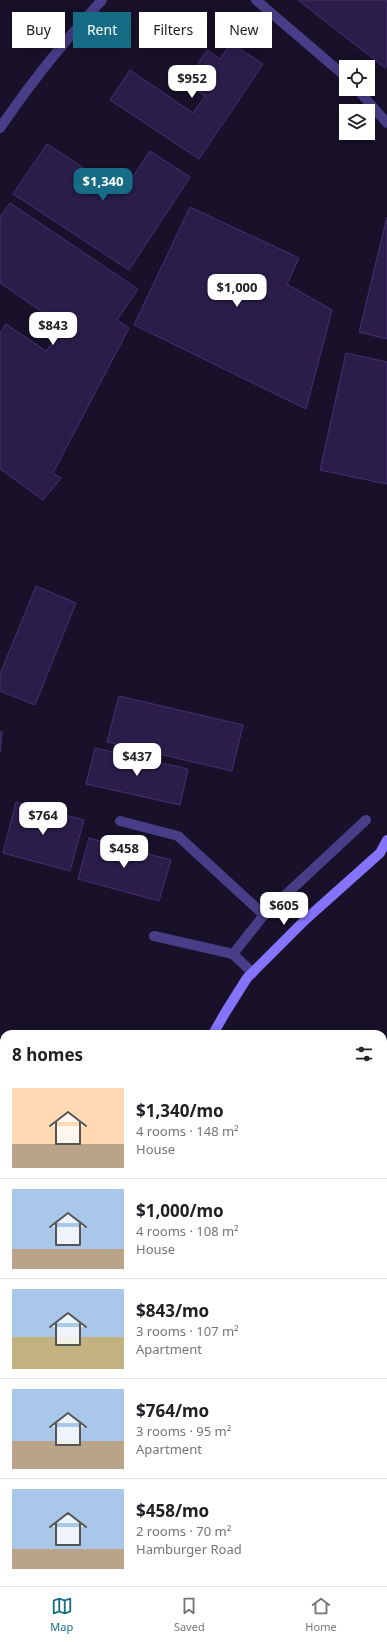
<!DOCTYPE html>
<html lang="en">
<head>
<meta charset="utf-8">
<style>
	body { margin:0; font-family:"Noto Sans",sans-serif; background:#f2f2f2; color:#202124; height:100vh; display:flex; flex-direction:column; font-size:15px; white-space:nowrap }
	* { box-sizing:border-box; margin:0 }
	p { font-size:13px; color:#757577 }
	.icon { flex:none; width:22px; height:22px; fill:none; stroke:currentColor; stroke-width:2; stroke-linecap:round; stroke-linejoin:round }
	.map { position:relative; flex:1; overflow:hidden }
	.details { position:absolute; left:0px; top:1030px; width:387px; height:556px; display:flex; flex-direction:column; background:#fff; border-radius:12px 12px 0 0; box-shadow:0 2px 10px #0003 }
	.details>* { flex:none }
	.banner { position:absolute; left:12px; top:12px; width:363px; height:36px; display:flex; gap:8px }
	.buttons { position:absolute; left:339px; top:60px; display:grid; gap:8px }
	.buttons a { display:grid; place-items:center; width:36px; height:36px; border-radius:0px; background:#fff; box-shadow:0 2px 10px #0003; font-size:20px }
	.price { position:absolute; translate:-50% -34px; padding:0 9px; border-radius:8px; background:#fff; color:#222; font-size:13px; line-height:26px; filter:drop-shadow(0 1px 2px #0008) }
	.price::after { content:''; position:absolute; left:50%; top:24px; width:12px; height:9px; margin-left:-6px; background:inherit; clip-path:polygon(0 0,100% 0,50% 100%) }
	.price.on { background:#166c85; color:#fff }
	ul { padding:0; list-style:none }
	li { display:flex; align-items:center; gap:12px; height:100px; padding:0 12px }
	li+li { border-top:1px solid #e0e0e0 }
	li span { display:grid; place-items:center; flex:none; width:112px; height:80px; border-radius:0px; color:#555 }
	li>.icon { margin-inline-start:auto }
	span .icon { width:48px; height:48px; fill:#fffc; stroke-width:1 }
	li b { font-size:17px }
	h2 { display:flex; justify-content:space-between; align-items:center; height:48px; padding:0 12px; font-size:17px }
	.tag { padding:0 14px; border-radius:0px; background:#fff; box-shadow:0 2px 10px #0003; font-size:14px; line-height:36px }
	.tag.on { background:#166c85; color:#fff }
	.tabs { display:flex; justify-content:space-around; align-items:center; height:56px; border-top:1px solid #e0e0e0; background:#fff; font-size:11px; color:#757577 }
	.tabs a { display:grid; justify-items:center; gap:2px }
	.tabs .on { color:#166c85 }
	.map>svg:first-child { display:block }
	.green { fill:#143133 }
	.building { fill:#2b1d4a; stroke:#453076 }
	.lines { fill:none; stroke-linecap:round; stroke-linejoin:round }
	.lane { stroke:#483d87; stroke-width:10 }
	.street { stroke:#483d87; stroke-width:10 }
	.secondary { stroke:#8573fc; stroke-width:10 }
</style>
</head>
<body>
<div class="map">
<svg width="387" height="1586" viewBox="0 0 387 1586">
	<rect width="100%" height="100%" fill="#181129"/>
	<path class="green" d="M0,1091L4,1093V1320L0,1328Z"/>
	<path class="building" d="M298,0H387V65L385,68Z
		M231,43L263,64L199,159L110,100L130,70L193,113L205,96L185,83L207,50L220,59Z
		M47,144L122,193L150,151L190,177L129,270L13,194Z
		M10,203L138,289L117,320L129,328L53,473L61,478L43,500L0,469V333L6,324L46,351L64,327L0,283V217Z
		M190,207L299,258L287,284L332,310L306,409L134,325Z
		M387,217V339L359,332Z
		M346,353L387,362V484L320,470Z
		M36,586L76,603L35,705L0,691V674Z
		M119,696L243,725L232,771L107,742Z
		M0,732H2L0,753Z
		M95,748L188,769L180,805L86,784Z
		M16,802L84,820L70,871L3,853Z
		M89,838L171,860L159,901L78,879Z
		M0,1044L4,1046V1069L0,1067Z
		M383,1345L387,1346L383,1383Z
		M383,1514H387V1554L383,1553Z
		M114,1582H210L216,1586H120Z"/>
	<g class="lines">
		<path class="lane" d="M120,821L178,836L264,915L366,820
			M154,936L233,954L264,915
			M233,954L253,973"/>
		<path class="street" d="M256,0L346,77
			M357,89L387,123
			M0,128C31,82 64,41 102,0"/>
		<path class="secondary" d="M213,1034L225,1013L247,978L305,920L380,853L387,840
			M0,1430L4,1423"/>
	</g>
</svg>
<div class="buttons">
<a><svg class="icon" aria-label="locate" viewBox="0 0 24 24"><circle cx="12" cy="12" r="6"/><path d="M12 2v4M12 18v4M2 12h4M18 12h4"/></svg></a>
<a><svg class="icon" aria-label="layers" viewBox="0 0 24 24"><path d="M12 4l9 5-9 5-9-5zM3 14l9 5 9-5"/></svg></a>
</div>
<b class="price" style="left:192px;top:99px">$952</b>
<b class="price on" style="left:103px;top:202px">$1,340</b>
<b class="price" style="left:237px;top:308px">$1,000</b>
<b class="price" style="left:53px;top:346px">$843</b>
<b class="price" style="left:137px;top:777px">$437</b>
<b class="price" style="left:43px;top:836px">$764</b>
<b class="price" style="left:124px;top:869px">$458</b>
<b class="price" style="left:284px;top:926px">$605</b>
<div class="banner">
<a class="tag">Buy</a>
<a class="tag on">Rent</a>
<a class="tag">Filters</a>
<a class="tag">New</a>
</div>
<section class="details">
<h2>8 homes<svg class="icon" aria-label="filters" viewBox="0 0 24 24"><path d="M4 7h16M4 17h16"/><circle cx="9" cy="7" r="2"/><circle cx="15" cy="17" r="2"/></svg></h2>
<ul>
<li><span style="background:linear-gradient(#ffd9b3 70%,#b9a48a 0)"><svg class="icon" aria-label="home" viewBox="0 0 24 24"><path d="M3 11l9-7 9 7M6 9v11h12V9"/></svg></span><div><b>$1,340/mo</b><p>4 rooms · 148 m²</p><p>House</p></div></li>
<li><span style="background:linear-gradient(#a9c7e8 75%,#b9a48a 0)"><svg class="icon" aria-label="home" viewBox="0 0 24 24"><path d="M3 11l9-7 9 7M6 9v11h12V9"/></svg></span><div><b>$1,000/mo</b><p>4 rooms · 108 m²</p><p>House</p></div></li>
<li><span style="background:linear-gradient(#a9c7e8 60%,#c2b280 0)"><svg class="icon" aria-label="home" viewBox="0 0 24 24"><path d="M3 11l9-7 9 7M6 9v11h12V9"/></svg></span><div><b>$843/mo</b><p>3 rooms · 107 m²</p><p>Apartment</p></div></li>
<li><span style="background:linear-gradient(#a9c7e8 65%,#b9a48a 0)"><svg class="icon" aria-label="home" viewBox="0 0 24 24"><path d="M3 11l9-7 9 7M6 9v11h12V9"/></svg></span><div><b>$764/mo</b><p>3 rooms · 95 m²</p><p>Apartment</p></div></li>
<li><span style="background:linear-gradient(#a9c7e8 75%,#b9a48a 0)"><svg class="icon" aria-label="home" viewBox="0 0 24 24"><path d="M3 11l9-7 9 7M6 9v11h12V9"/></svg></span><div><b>$458/mo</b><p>2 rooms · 70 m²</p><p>Hamburger Road</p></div></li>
</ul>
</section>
</div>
<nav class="tabs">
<a class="on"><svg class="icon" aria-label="map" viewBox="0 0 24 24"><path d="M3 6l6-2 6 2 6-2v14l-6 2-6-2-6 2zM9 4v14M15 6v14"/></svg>Map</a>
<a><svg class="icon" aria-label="saved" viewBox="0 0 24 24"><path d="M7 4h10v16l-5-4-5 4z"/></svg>Saved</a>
<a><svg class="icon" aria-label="home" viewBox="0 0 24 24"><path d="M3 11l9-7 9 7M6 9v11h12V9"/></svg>Home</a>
</nav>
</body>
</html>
